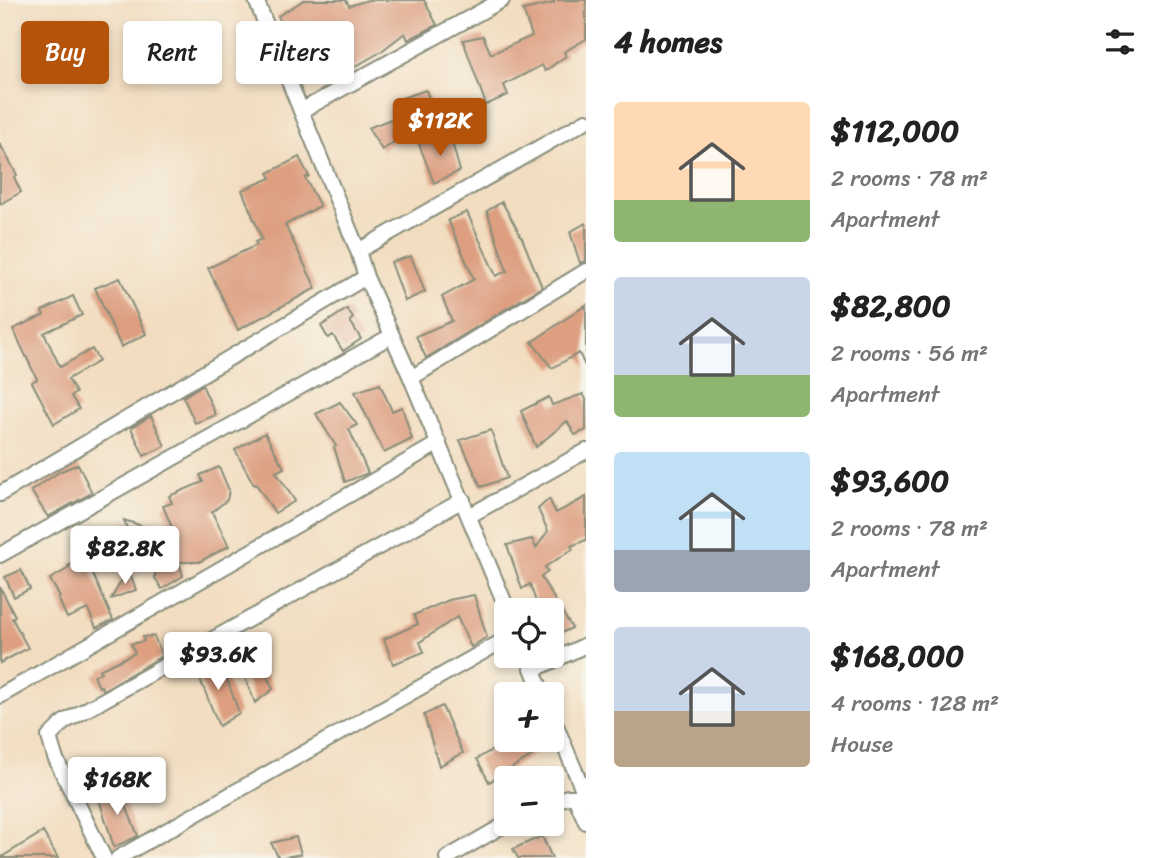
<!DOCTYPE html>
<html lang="en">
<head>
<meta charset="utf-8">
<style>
	body { margin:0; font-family:Sriracha,sans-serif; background:#f6f6f6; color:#222; height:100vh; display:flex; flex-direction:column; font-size:26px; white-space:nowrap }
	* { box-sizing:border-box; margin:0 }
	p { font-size:23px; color:#767676 }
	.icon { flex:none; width:38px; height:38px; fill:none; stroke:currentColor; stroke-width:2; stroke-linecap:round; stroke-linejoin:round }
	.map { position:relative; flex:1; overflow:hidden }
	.panel { display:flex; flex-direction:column; background:#fff; width:581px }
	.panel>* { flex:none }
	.hud { position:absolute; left:21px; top:21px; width:458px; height:63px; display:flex; gap:14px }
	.fabs { position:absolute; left:494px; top:598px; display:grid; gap:14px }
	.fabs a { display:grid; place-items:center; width:70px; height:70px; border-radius:7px; background:#fff; box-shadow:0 4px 10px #0003; font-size:35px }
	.price { position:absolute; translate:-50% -60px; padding:0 16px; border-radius:7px; background:#fff; color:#222; font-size:23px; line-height:46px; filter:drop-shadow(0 2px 4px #0008) }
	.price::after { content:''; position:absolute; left:50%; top:42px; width:21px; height:16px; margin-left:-10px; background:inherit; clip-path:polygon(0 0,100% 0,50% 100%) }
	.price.active { background:#b45309; color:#fff }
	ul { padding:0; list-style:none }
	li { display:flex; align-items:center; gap:21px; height:175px; padding:0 28px }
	li span { display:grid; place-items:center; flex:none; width:196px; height:140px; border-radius:7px; color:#555 }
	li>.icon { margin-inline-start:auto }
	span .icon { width:84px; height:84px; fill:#fffc; stroke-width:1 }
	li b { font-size:30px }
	h2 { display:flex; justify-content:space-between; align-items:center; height:84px; padding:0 28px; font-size:30px }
	.tag { padding:0 24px; border-radius:7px; background:#fff; box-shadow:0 4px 10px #0003; font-size:24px; line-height:63px }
	.tag.active { background:#b45309; color:#fff }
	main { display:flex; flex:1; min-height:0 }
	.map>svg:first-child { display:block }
	.building { fill:#dd9f80 }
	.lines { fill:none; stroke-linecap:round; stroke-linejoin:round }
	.minor-casing { stroke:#888d7a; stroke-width:18 }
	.minor { stroke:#fff; stroke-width:14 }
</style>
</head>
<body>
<main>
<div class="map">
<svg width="586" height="858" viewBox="0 0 586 858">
	<rect width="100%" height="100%" fill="#f7f3e8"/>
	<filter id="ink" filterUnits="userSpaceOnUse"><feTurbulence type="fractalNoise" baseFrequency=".0143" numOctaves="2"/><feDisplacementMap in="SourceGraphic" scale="14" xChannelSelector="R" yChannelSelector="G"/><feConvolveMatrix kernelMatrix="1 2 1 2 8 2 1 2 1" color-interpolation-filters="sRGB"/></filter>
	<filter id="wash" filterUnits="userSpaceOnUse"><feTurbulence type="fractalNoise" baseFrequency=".00686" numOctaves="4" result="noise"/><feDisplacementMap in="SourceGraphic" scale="28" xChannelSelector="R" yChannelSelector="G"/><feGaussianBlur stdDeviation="1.57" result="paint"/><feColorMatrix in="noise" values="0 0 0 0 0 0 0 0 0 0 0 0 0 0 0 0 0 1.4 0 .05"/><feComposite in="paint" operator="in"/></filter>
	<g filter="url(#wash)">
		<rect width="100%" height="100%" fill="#f2ddc0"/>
		<g id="blocks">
			<path class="building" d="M304,0H346L349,6L368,0H424L437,25L408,40L405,33L379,53L347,71L341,58L315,72L296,28L287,33L278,16Z
				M553,0H586V39L564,52L566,56L545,71L542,65L504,85L508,95L486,105L463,40L483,36L491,54L532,36L523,10L554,3Z
				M426,90L435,115L382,150L368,128L404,114L399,99Z
				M450,135L460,171L434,183L419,144Z
				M0,144L17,175L14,177L21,192L0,204Z
				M299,157L309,176L305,178L320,206L285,225L316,288L238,330L208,268L257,245L255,242L262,239L242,190L271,178L268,173Z
				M502,202L522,238L542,287L426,358L416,336L452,321L442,297L474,279L448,220L467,212L496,276L507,271L487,211Z
				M586,223V261L580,263L570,232Z
				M411,256L425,292L405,301L391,262Z
				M120,278L146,334L121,347L95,288Z
				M73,296L82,315L44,333L60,367L92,349L99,361L68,379L76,393L71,396L79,409L54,424L32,382L37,379L13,329L44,315L42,311Z
				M586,305V368L579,353L552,368L532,342Z
				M347,309L353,318L350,321L361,339L343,351L333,335L328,338L321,326Z
				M380,384L392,411L402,407L412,439L384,453L355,392Z
				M202,385L216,415L195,423L183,397Z
				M583,394L586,399V430L575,435L567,421L536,447L521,411L549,397L552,405Z
				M340,402L357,425L349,429L368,473L345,482L334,447L336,446L316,414Z
				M151,416L165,446L144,456L131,428Z
				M491,430L507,478L481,487L460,440Z
				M265,433L284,468L276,472L295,501L275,513L256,484L254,485L235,450Z
				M78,464L92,493L48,517L31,491L59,472Z
				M219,467L229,490L227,500L212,512L229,546L199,562H179L183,576L162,589L155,578V560L149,563L144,551L92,572L113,620L96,628L88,609L67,618L58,598L60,597L50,579L69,568L68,566L90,556L87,547L91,546L89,541L104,535L106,540L128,531L124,520L176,537L163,506L172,503L169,496L203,482L200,475Z
				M586,497V540L571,546L573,549L545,567L548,572L541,577L572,628L551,638V611H539L530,584L522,589L507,545L532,539L536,548L548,531L538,509L549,499L556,513Z
				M128,569L136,590L111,599Z
				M21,570L30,589L14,597L5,577Z
				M0,587L15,616L12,618L28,648L0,663Z
				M474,595L487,637L471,647L457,617L420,642L424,652L393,664L384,639L418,624L414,615L449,600Z
				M154,636L162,656L103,690L101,686L99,687L94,676L101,672L99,670L135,653L131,644L144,641L143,637Z
				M254,648L273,689L255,703L236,653Z
				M221,662L239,713L219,726L196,669Z
				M442,706L463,753L439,766L424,715Z
				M509,740H542L546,747L489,782L477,759Z
				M119,788L138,836L114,847L98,796Z
				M43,832L58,858H0Z
				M542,836L552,858H518L513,849Z
				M296,837L301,854L279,858L271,843Z"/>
		</g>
	</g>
	<g filter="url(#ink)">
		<use href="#blocks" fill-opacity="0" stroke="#888d7a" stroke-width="2"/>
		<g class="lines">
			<defs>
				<path id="minor" d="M256,0L358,251L366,277L411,378L508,611
					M301,111L502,0
					M358,251L586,121
					M411,378L586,271
					M0,494L366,277
					M469,516L586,451
					M0,555L391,336
					M527,656L543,695
					M533,670L586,645
					M0,696L439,443
					M551,714L586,797
					M575,797L586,822
					M551,802L568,797H586
					M104,858L55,757L49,737L64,722L463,500
					M118,858L506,639
					M447,858L506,824"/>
			</defs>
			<use href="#minor" class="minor-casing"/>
			<use href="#minor" class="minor"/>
		</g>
	</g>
</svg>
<div class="fabs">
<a><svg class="icon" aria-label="locate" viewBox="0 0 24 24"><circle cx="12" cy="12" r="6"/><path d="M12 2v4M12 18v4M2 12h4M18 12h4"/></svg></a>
<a>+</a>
<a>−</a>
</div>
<b class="price active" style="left:440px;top:158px">$112K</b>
<b class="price" style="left:125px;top:586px">$82.8K</b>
<b class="price" style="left:218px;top:692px">$93.6K</b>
<b class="price" style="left:117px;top:817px">$168K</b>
<div class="hud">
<a class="tag active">Buy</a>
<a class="tag">Rent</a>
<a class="tag">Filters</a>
</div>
</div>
<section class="panel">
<h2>4 homes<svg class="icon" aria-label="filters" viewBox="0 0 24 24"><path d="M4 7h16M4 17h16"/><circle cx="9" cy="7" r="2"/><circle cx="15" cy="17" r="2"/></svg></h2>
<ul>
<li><span style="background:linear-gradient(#ffd9b3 70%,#8fb573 0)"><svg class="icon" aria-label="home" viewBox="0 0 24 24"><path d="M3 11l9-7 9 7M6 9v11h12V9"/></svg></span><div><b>$112,000</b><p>2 rooms · 78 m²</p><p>Apartment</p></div></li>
<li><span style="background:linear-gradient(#c9d6e8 70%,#8fb573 0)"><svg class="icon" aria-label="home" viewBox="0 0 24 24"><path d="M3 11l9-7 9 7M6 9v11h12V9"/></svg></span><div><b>$82,800</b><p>2 rooms · 56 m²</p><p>Apartment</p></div></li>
<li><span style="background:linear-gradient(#bfe0f5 70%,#9aa5b1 0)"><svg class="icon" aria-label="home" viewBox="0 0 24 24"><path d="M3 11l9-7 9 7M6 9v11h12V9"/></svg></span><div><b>$93,600</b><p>2 rooms · 78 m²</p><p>Apartment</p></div></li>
<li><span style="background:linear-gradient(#c9d6e8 60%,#b9a48a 0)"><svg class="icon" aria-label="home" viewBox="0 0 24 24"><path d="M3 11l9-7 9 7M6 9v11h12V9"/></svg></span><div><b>$168,000</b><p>4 rooms · 128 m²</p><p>House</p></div></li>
</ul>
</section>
</main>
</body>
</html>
